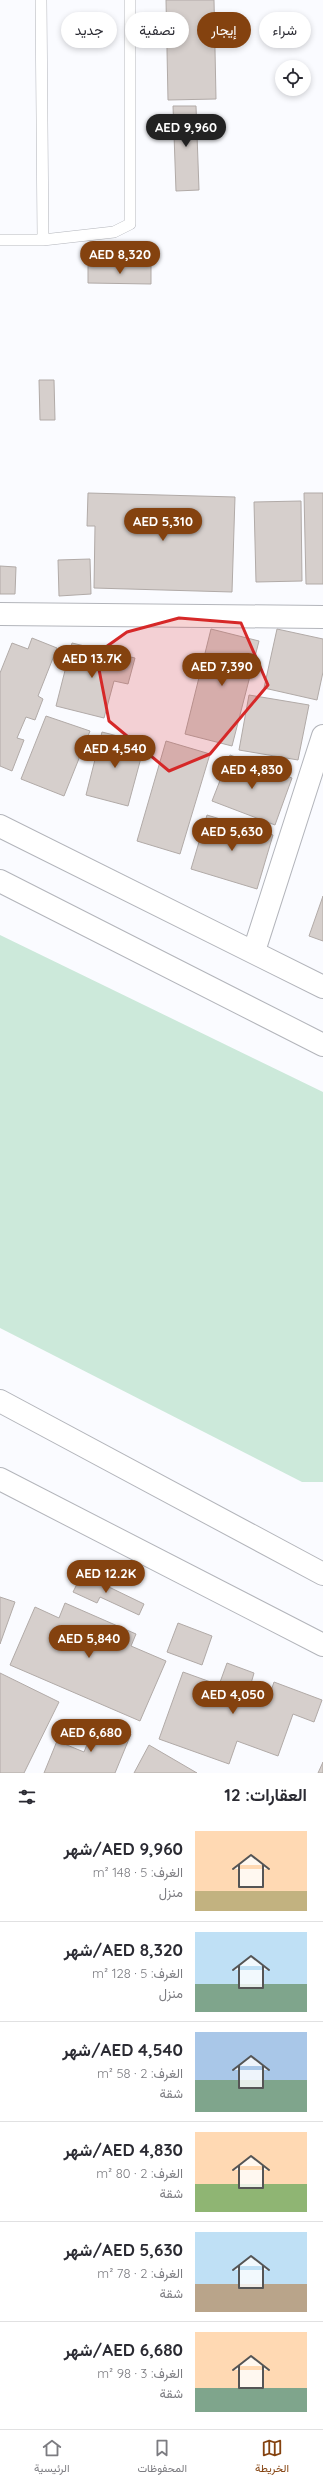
<!DOCTYPE html>
<html lang="ar">
<head>
<meta charset="utf-8">
<style>
	body { margin:0; font-family:Quicksand,Vazirmatn,sans-serif; background:#f7f7f7; color:#2b2b33; direction:rtl; height:100vh; display:flex; flex-direction:column; font-size:15px; white-space:nowrap }
	* { box-sizing:border-box; margin:0 }
	p { font-size:13px; color:#7c7c81 }
	.icon { flex:none; width:22px; height:22px; fill:none; stroke:currentColor; stroke-width:2; stroke-linecap:round; stroke-linejoin:round }
	.map { position:relative; height:1773px; overflow:hidden; direction:ltr }
	.sheet { display:flex; flex-direction:column; background:#fff; flex:1 }
	.sheet>* { flex:none }
	.top-card { position:absolute; left:12px; top:12px; width:299px; height:36px; direction:rtl; display:flex; gap:8px }
	.tools { position:absolute; left:275px; top:60px; display:grid; gap:8px }
	.tools a { display:grid; place-items:center; width:36px; height:36px; border-radius:50%; background:#fff; box-shadow:0 2px 6px #0003; font-size:20px }
	.price { position:absolute; translate:-50% -34px; padding:0 9px; border-radius:14px; background:#84420f; color:#fff; font-size:13px; line-height:26px; filter:drop-shadow(0 1px 2px #0008) }
	.price::after { content:''; position:absolute; left:50%; top:24px; width:12px; height:9px; margin-left:-6px; background:inherit; clip-path:polygon(0 0,100% 0,50% 100%) }
	.price.on { background:#222; color:#fff }
	ul { padding:0; list-style:none }
	li { display:flex; align-items:center; gap:12px; height:100px; padding:0 16px }
	li+li { border-top:1px solid #e1e1e2 }
	li span { display:grid; place-items:center; flex:none; width:112px; height:80px; border-radius:0px; color:#555 }
	li>.icon { margin-inline-start:auto }
	span .icon { width:48px; height:48px; fill:#fffc; stroke-width:1 }
	li b { font-size:17px }
	h2 { display:flex; justify-content:space-between; align-items:center; height:48px; padding:0 16px; font-size:17px }
	.pill { padding:0 14px; border-radius:18px; background:#fff; box-shadow:0 2px 6px #0003; font-size:14px; line-height:36px }
	.pill.on { background:#84420f; color:#fff }
	.dock { display:flex; justify-content:space-around; align-items:center; height:56px; border-top:1px solid #e1e1e2; background:#fff; font-size:11px; color:#7c7c81 }
	.dock a { display:grid; justify-items:center; gap:2px }
	.dock .on { color:#84420f }
	.map>svg:first-child { display:block }
	.green { fill:#cce9da }
	.building { fill:#d6cfcc; stroke:#b1aaa7 }
	.lines { fill:none; stroke-linecap:round; stroke-linejoin:round }
	.lane-casing { stroke:#b3b5bb; stroke-width:12 }
	.street-casing { stroke:#b3b5bb; stroke-width:24 }
	.secondary-casing { stroke:#b3b5bb; stroke-width:24 }
	.lane { stroke:#fff; stroke-width:11 }
	.street { stroke:#fff; stroke-width:22 }
	.secondary { stroke:#fff; stroke-width:22 }
	.marked { fill:#d62828; fill-opacity:0.2; stroke:#d62828; stroke-width:3; stroke-linejoin:round }
</style>
</head>
<body>
<div class="map">
<svg width="323" height="1773" viewBox="0 0 323 1773">
	<rect width="100%" height="100%" fill="#fafbff"/>
	<path class="green" d="M0,935L323,1092V1482H302L0,1328Z"/>
	<path class="building" d="M166,0H214L216,99L168,100Z
		M173,106H196L199,190L176,191Z
		M88,266H151V284L88,283Z
		M39,380H54L55,420H40Z
		M88,493L235,497L232,592L94,588L95,526H87Z
		M304,493H323V584H306Z
		M301,501L302,581L256,582L254,502Z
		M90,559L91,594L59,596L58,560Z
		M0,566L16,567L15,594H0Z
		M211,629L259,641L232,746L185,734Z
		M277,629L323,639V672L317,700L264,688Z
		M32,638L57,648L38,696L43,699L35,720L26,717L17,738L24,740L12,771L0,766V673L12,643L28,649Z
		M72,643L135,658L128,684L114,681L104,718L56,706Z
		M249,695L309,705L298,760L239,750Z
		M46,716L90,731L64,796L21,779Z
		M102,732L145,743L128,806L86,795Z
		M166,741L210,754L180,854L137,841Z
		M230,755L292,778L275,825L212,801Z
		M207,815L273,835L257,889L191,869Z
		M323,896V941L309,936Z
		M82,1574L144,1604L139,1615L100,1597L97,1603L73,1592Z
		M0,1597L15,1602L0,1644Z
		M65,1603L136,1634L131,1646L166,1661L140,1721L10,1665L35,1607L59,1618Z
		M178,1623L212,1636L202,1665L167,1652Z
		M227,1663L254,1673L250,1687L270,1694L274,1682L322,1700L314,1722L293,1714L278,1756L237,1741L229,1764L159,1739L183,1672L219,1685Z
		M0,1673L59,1702L24,1773H0Z
		M97,1720L131,1734L115,1773H44L57,1741L84,1752Z
		M149,1745L197,1773H134Z
		M323,1762V1773H318Z"/>
	<g class="lines">
		<defs>
			<path id="lane" d="M41,0L43,240
				M0,240H43L114,232L130,224V0"/>
			<path id="street" d="M0,614L323,617
				M254,951L323,736"/>
			<path id="secondary" d="M0,826L323,987
				M0,881L323,1045
				M0,1401L323,1574
				M0,1479L323,1645"/>
		</defs>
		<use href="#lane" class="lane-casing"/>
		<use href="#street" class="street-casing"/>
		<use href="#secondary" class="secondary-casing"/>
		<use href="#lane" class="lane"/>
		<use href="#street" class="street"/>
		<use href="#secondary" class="secondary"/>
	</g>
	<path class="marked" d="M179,618L241,623L268,685L210,754L169,771L109,721L96,654L127,632Z"/>
</svg>
<div class="tools">
<a><svg class="icon" aria-label="locate" viewBox="0 0 24 24"><circle cx="12" cy="12" r="6"/><path d="M12 2v4M12 18v4M2 12h4M18 12h4"/></svg></a>
</div>
<b class="price on" style="left:186px;top:148px">AED 9,960</b>
<b class="price" style="left:120px;top:275px">AED 8,320</b>
<b class="price" style="left:163px;top:542px">AED 5,310</b>
<b class="price" style="left:92px;top:679px">AED 13.7K</b>
<b class="price" style="left:222px;top:687px">AED 7,390</b>
<b class="price" style="left:115px;top:769px">AED 4,540</b>
<b class="price" style="left:252px;top:790px">AED 4,830</b>
<b class="price" style="left:232px;top:852px">AED 5,630</b>
<b class="price" style="left:106px;top:1594px">AED 12.2K</b>
<b class="price" style="left:89px;top:1659px">AED 5,840</b>
<b class="price" style="left:233px;top:1715px">AED 4,050</b>
<b class="price" style="left:91px;top:1753px">AED 6,680</b>
<div class="top-card">
<a class="pill">شراء</a>
<a class="pill on">إيجار</a>
<a class="pill">تصفية</a>
<a class="pill">جديد</a>
</div>
</div>
<section class="sheet">
<h2>العقارات: 12<svg class="icon" aria-label="filters" viewBox="0 0 24 24"><path d="M4 7h16M4 17h16"/><circle cx="9" cy="7" r="2"/><circle cx="15" cy="17" r="2"/></svg></h2>
<ul>
<li><span style="background:linear-gradient(#ffd9b3 75%,#c2b280 0)"><svg class="icon" aria-label="home" viewBox="0 0 24 24"><path d="M3 11l9-7 9 7M6 9v11h12V9"/></svg></span><div><b>AED 9,960/شهر</b><p>الغرف: 5 · 148 m²</p><p>منزل</p></div></li>
<li><span style="background:linear-gradient(#bfe0f5 65%,#7fa58c 0)"><svg class="icon" aria-label="home" viewBox="0 0 24 24"><path d="M3 11l9-7 9 7M6 9v11h12V9"/></svg></span><div><b>AED 8,320/شهر</b><p>الغرف: 5 · 128 m²</p><p>منزل</p></div></li>
<li><span style="background:linear-gradient(#a9c7e8 60%,#7fa58c 0)"><svg class="icon" aria-label="home" viewBox="0 0 24 24"><path d="M3 11l9-7 9 7M6 9v11h12V9"/></svg></span><div><b>AED 4,540/شهر</b><p>الغرف: 2 · 58 m²</p><p>شقة</p></div></li>
<li><span style="background:linear-gradient(#ffd9b3 65%,#8fb573 0)"><svg class="icon" aria-label="home" viewBox="0 0 24 24"><path d="M3 11l9-7 9 7M6 9v11h12V9"/></svg></span><div><b>AED 4,830/شهر</b><p>الغرف: 2 · 80 m²</p><p>شقة</p></div></li>
<li><span style="background:linear-gradient(#bfe0f5 65%,#b9a48a 0)"><svg class="icon" aria-label="home" viewBox="0 0 24 24"><path d="M3 11l9-7 9 7M6 9v11h12V9"/></svg></span><div><b>AED 5,630/شهر</b><p>الغرف: 2 · 78 m²</p><p>شقة</p></div></li>
<li><span style="background:linear-gradient(#ffd9b3 70%,#7fa58c 0)"><svg class="icon" aria-label="home" viewBox="0 0 24 24"><path d="M3 11l9-7 9 7M6 9v11h12V9"/></svg></span><div><b>AED 6,680/شهر</b><p>الغرف: 3 · 98 m²</p><p>شقة</p></div></li>
</ul>
</section>
<nav class="dock">
<a class="on"><svg class="icon" aria-label="map" viewBox="0 0 24 24"><path d="M3 6l6-2 6 2 6-2v14l-6 2-6-2-6 2zM9 4v14M15 6v14"/></svg>الخريطة</a>
<a><svg class="icon" aria-label="saved" viewBox="0 0 24 24"><path d="M7 4h10v16l-5-4-5 4z"/></svg>المحفوظات</a>
<a><svg class="icon" aria-label="home" viewBox="0 0 24 24"><path d="M3 11l9-7 9 7M6 9v11h12V9"/></svg>الرئيسية</a>
</nav>
</body>
</html>
